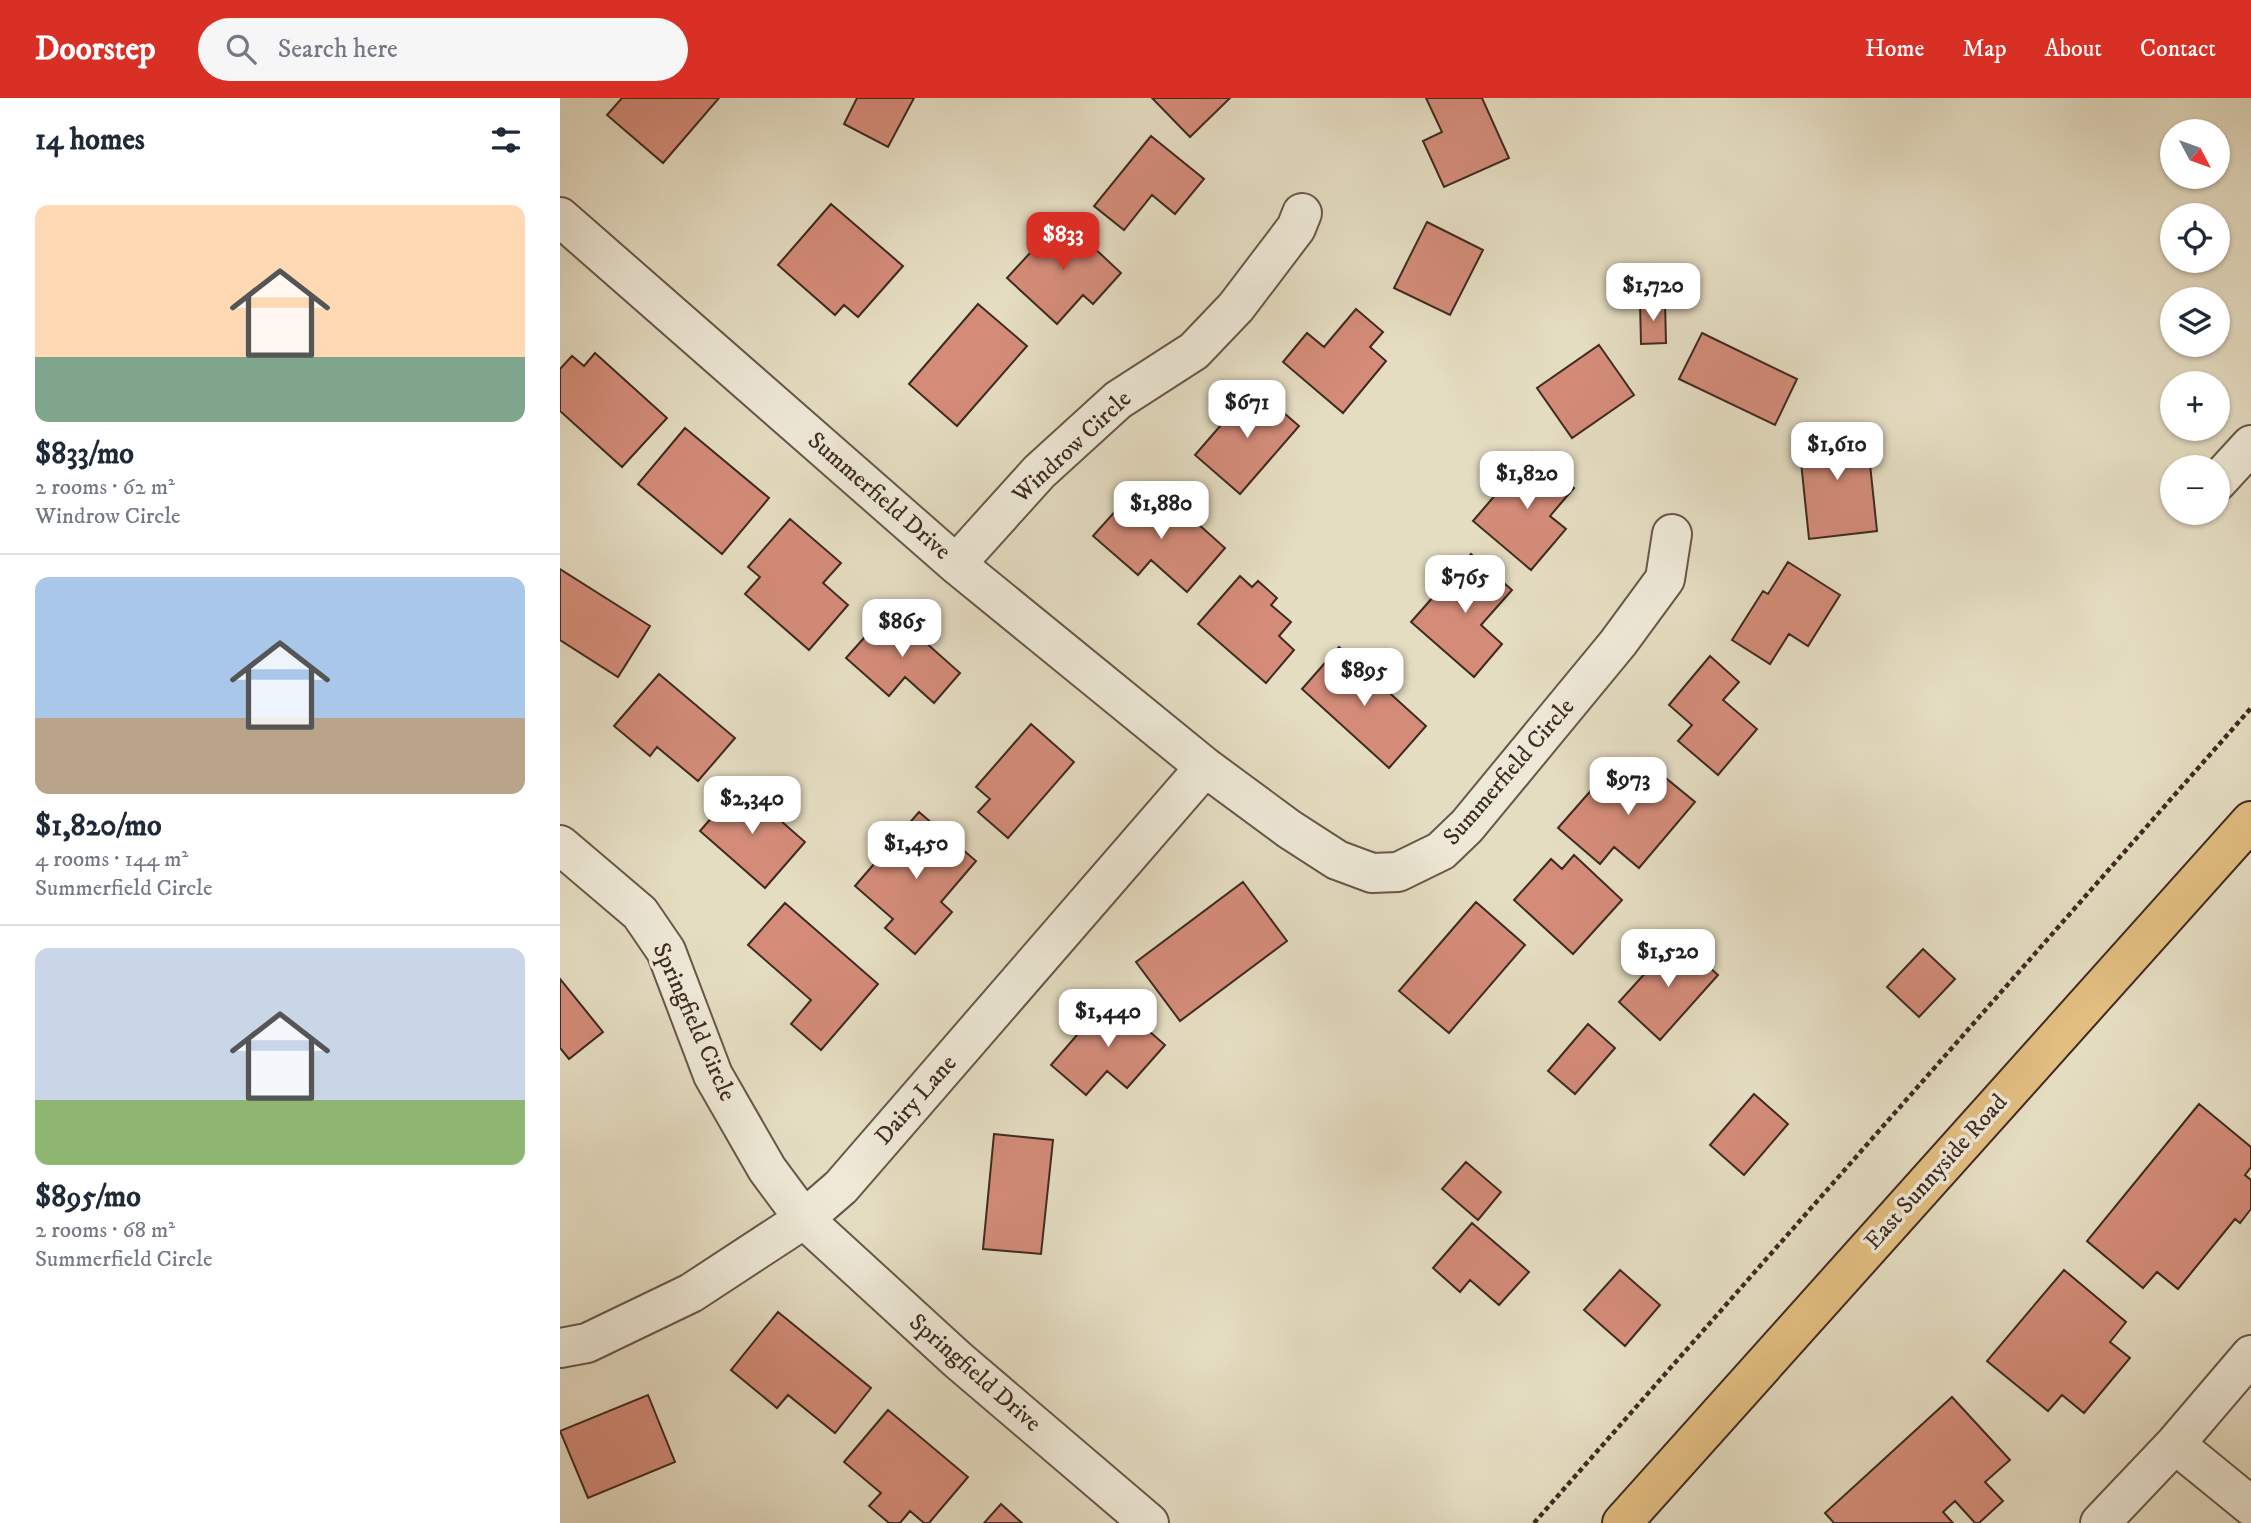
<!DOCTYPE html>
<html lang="en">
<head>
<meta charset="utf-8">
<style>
	body { margin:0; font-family:"IM FELL DW Pica",serif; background:#f6f6f7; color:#1f2937; height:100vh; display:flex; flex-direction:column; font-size:26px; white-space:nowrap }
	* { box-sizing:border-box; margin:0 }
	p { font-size:23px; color:#747a83 }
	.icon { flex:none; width:38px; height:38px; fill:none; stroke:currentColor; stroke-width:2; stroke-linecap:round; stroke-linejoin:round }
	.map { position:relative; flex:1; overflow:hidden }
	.side { display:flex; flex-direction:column; background:#fff; width:560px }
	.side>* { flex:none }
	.needle { width:46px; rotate:131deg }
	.fabs { position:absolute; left:1600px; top:21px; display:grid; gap:14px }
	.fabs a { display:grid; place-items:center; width:70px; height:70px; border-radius:50%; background:#fff; box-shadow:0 2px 5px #0004; font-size:35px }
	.price { position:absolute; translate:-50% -60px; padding:0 16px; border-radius:14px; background:#fff; color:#222; font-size:23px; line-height:46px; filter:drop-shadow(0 2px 4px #0008) }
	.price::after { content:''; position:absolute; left:50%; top:42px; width:21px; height:16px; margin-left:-10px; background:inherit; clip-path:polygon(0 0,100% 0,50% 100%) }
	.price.current { background:#d93025; color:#fff }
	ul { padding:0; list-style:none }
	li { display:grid; align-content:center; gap:14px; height:371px; padding:0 35px }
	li+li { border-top:2px solid #e0e1e3 }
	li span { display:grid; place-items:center; height:217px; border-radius:14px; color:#555 }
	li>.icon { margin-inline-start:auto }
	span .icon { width:126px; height:126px; fill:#fffc; stroke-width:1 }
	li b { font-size:30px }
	h2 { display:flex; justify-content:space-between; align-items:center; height:84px; padding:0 35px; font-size:30px }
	header { display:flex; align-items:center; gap:42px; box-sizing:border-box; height:98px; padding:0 35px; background:#d93025; color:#fff }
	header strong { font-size:33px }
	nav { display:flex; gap:38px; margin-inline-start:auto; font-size:24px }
	.search { width:490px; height:63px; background:#f6f6f7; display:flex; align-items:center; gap:18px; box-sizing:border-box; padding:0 24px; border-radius:38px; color:#747a83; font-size:26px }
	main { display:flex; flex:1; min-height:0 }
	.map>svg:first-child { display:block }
	.building { fill:#d48c79; stroke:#3f2a21; stroke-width:2 }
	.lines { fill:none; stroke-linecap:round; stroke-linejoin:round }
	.minor-casing { stroke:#685749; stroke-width:42 }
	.major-casing { stroke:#3f2a21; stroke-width:42 }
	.path { stroke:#3f2a21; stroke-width:4.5; stroke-dasharray:5 3.5; stroke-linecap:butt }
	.minor { stroke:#eee9d7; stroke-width:38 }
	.major { stroke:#e2be81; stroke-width:38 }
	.labels { text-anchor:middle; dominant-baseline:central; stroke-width:7; stroke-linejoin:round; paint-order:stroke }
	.street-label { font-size:24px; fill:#3f2a21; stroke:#eee9d7 }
</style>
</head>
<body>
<header>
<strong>Doorstep</strong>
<div class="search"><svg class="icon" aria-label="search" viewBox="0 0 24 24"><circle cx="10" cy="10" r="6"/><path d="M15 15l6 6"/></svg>Search here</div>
<nav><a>Home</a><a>Map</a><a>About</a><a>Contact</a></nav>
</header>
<main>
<section class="side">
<h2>14 homes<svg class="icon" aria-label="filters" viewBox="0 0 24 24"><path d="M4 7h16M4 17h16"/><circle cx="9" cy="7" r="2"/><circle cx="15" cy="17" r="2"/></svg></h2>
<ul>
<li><span style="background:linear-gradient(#ffd9b3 70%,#7fa58c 0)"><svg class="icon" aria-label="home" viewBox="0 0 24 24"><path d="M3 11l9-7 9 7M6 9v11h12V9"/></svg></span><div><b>$833/mo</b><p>2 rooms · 62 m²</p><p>Windrow Circle</p></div></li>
<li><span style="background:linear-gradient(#a9c7e8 65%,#b9a48a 0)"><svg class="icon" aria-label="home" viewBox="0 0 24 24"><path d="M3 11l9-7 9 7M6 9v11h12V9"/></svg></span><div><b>$1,820/mo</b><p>4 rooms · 144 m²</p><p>Summerfield Circle</p></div></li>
<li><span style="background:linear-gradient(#c9d6e8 70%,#8fb573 0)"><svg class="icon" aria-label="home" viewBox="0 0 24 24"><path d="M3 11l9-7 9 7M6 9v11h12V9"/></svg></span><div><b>$895/mo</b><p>2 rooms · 68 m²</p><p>Summerfield Circle</p></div></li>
</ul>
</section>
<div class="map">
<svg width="1691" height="1425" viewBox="0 0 1691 1425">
	<rect width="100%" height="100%" fill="#e5ddc2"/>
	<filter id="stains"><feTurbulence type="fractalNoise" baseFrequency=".00286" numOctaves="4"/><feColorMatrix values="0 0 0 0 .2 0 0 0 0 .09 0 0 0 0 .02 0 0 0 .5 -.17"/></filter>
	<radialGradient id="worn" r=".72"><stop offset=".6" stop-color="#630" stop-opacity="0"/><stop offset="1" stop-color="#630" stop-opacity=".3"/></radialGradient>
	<path class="building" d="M62,0H159L103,65L47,17Z
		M297,0H354L328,49L284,26Z
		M592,0H670L630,39Z
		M866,0H922L949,60L884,89L863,43L882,34Z
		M591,38L644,81L615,116L592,97L564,132L534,108Z
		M271,106L343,168L298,219L284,207L275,217L218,167Z
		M502,120L561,175L533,206L523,197L497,226L447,180Z
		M867,124L923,152L890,217L834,190Z
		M1080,204H1105L1106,245L1081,246Z
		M418,206L467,248L397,328L349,286Z
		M796,211L823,234L810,249L826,263L783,315L723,264L747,235L764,249Z
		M1142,235L1237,281L1215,327L1119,281Z
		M1039,247L1074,297L1012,340L977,290Z
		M35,255L107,320L62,369L0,313V271L12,258L24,268Z
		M694,289L739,328L680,396L635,357Z
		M1306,328L1317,433L1249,441L1238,335Z
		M125,330L209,400L162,456L78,386Z
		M972,354L1014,390L990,418L1006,431L971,472L913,423Z
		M599,391L665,450L627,494L591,462L578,477L533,438L559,409L572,421Z
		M230,421L281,465L263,485L288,507L249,552L185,496L200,479L188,469Z
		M911,456L952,492L921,527L942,546L914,579L851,524Z
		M1228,464L1280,497L1248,548L1229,536L1210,566L1172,542L1203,493L1208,496Z
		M0,471L90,528L58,579L0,542Z
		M680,478L692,489L698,483L717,500L711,507L731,524L719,538L734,552L706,585L638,526Z
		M329,512L400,575L374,605L345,579L329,598L286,560Z
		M779,549L866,628L829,670L742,591Z
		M1150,558L1179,584L1163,602L1197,631L1158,677L1118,643L1132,627L1109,607Z
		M99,576L175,640L138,683L97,649L90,658L54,628Z
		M471,626L514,664L448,740L418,714L430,701L416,689Z
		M1085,663L1135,704L1079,770L1054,749L1040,766L998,730L1034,689L1051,703Z
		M180,687L245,744L205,790L140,733Z
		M359,714L416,763L381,804L392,814L355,856L325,830L333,821L295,788Z
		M1014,757L1062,802L1013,856L954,802L991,761L1002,771Z
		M683,784L727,843L620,923L576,864Z
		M916,804L965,847L889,935L839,893Z
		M225,805L318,886L261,952L231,926L251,902L188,847Z
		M1117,840L1158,877L1100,942L1059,904Z
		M1363,851L1395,881L1359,919L1327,889Z
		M0,881L43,934L9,961L0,950Z
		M550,899L605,947L567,990L547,973L526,997L491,967Z
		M1028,926L1055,950L1015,996L988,973Z
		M1194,996L1228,1026L1184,1077L1150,1047Z
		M1639,1006L1691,1049V1069L1685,1077L1691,1082V1111L1680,1125L1675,1121L1618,1191L1597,1174L1583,1190L1527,1143Z
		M434,1036L493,1042L481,1156L423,1151Z
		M906,1064L941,1094L918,1122L882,1091Z
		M912,1125L969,1174L939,1207L910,1182L900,1194L873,1170Z
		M1060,1172L1100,1207L1065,1248L1024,1212Z
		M1504,1172L1566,1224L1550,1244L1570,1260L1524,1315L1502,1297L1488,1313L1427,1263Z
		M218,1214L311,1290L275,1335L228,1297L217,1310L171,1272Z
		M88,1297L115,1364L28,1400L0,1333Z
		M1392,1299L1450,1362L1425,1384L1443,1403L1419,1425H1415L1395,1403L1383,1414L1393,1425H1274L1265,1415Z
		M328,1312L408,1379L369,1425H364L350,1413L340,1425H329L309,1408L321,1395L284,1364Z
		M441,1406L462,1425H424Z"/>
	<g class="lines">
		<defs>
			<path id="minor" d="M0,119L396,466L645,669L729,731L777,762L812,775L838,774L881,753L907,728L1058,545L1105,481L1112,436
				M1657,384L1691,347
				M396,466L479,374L558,302L634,253L676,209L736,130L742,115
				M0,747L80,815L106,853L153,977L207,1071L244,1121L398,1262L589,1425
				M0,1250L27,1245L131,1195L244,1121L281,1089L645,669
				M1615,1346L1691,1408
				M1540,1425L1615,1346L1691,1257"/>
			<path id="major" d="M1062,1425L1691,723"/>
		</defs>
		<use href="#minor" class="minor-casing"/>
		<use href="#major" class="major-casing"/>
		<path class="path" d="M974,1425L1691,610"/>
		<use href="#minor" class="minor"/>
		<use href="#major" class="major"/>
	</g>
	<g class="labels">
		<g class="street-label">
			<text transform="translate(512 349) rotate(-43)">Windrow Circle</text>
			<text transform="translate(319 398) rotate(41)">Summerfield Drive</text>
			<text transform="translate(949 674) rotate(-49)">Summerfield Circle</text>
			<text transform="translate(134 924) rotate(66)">Springfield Circle</text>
			<text transform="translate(356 1002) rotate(-49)">Dairy Lane</text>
			<text transform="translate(1376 1074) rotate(-48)">East Sunnyside Road</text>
			<text transform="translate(415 1275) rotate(41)">Springfield Drive</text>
		</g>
	</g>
	<rect width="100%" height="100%" filter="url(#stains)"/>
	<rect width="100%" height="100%" fill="url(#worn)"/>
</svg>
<div class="fabs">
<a><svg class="needle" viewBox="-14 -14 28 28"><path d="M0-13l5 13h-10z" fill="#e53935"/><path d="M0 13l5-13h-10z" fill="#747a83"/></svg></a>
<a><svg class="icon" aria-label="locate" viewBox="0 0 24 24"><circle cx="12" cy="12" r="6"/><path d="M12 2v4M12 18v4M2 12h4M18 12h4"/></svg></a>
<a><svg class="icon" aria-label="layers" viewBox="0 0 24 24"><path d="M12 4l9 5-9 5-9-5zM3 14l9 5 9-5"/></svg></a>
<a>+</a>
<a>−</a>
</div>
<b class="price current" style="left:503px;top:174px">$833</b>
<b class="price" style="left:1093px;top:225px">$1,720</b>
<b class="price" style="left:687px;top:342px">$671</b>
<b class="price" style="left:1277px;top:384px">$1,610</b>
<b class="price" style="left:967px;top:413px">$1,820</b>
<b class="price" style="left:601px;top:443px">$1,880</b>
<b class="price" style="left:905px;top:517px">$765</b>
<b class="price" style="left:342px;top:561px">$865</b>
<b class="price" style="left:804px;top:610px">$895</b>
<b class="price" style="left:1068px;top:719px">$973</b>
<b class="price" style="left:192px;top:738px">$2,340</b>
<b class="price" style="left:356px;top:783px">$1,450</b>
<b class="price" style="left:1108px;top:891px">$1,520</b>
<b class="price" style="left:548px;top:951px">$1,440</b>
</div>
</main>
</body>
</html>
